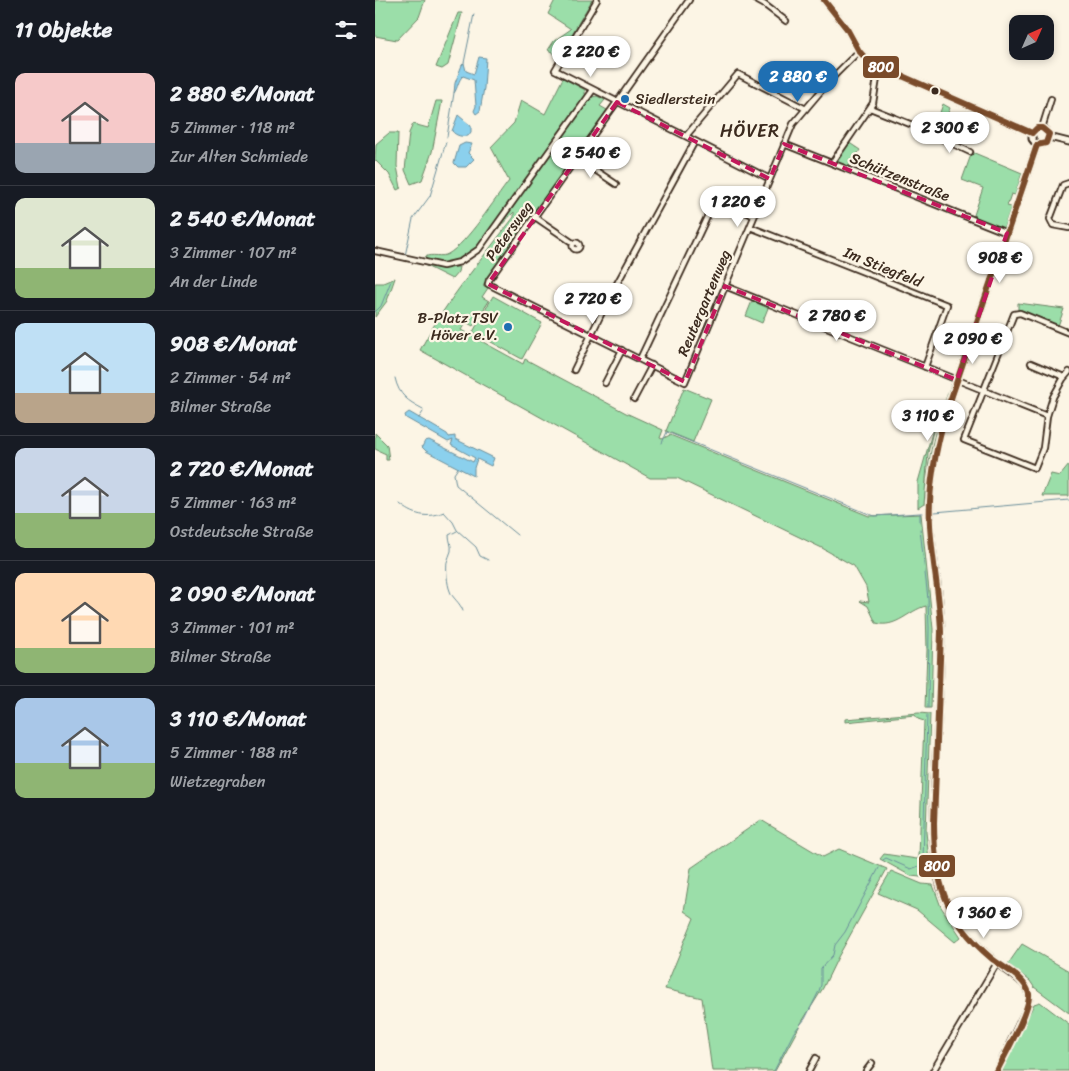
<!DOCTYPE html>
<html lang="de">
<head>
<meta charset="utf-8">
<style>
	body { margin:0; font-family:Sriracha,sans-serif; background:#20242c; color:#f1f3f6; height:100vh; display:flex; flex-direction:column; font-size:19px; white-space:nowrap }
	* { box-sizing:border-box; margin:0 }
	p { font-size:16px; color:#9ea1a6 }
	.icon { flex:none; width:28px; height:28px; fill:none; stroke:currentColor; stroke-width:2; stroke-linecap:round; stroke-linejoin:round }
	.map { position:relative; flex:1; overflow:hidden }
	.drawer { display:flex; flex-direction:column; background:#171b24; width:375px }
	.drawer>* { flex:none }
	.needle { width:32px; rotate:45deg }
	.tools { position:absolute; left:634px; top:15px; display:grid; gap:10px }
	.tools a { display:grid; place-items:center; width:45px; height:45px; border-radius:10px; background:#171b24; box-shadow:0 2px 8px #0003; font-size:25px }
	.price { position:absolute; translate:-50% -42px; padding:0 11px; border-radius:18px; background:#fff; color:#222; font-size:16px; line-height:32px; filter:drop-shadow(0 1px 2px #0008) }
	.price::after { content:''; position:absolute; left:50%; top:30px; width:15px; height:11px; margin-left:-8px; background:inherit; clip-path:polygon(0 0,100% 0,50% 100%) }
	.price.active { background:#1f6fb2; color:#fff }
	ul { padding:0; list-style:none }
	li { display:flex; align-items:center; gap:15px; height:125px; padding:0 15px }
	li+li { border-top:1px solid #363941 }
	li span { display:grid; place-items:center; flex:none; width:140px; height:100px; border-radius:10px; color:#555 }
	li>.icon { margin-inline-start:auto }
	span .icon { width:60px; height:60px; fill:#fffc; stroke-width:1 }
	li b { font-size:21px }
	h2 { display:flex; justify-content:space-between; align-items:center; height:60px; padding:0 15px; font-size:21px }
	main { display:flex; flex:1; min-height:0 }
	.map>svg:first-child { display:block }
	.green { fill:#9bdea9; stroke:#6b8464 }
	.water { fill:#8bd0ed; stroke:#6b8e9a }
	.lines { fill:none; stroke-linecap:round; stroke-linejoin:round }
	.stream { stroke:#6b8e9a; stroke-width:1 }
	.minor-casing { stroke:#3b2a1e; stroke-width:8 }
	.tertiary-casing { stroke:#3b2a1e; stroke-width:9 }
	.minor { stroke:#fcf5e5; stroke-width:4.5 }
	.tertiary { stroke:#fcf5e5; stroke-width:5 }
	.bus-1-casing { stroke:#fcf5e5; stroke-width:10 }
	.bus-1 { stroke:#7a4b2a; stroke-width:6 }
	.marked { fill:none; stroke:#c2185b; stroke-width:4; stroke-dasharray:10 6; stroke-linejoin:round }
	.bus-dot { fill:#3b2a1e; stroke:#fcf5e5; stroke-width:2 }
	.poi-dot { fill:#1f6fb2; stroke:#fcf5e5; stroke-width:2 }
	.labels { text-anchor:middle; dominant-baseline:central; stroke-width:4.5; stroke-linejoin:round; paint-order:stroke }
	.poi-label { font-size:15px; fill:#3b2a1e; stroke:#fcf5e5; text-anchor:start }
	.street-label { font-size:15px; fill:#3b2a1e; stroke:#fcf5e5 }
	.quarter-label { font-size:18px; letter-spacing:1px; fill:#3b2a1e; stroke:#fcf5e5 }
	.line-badge { stroke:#fcf5e5; stroke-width:2 }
	.badge-label { font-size:14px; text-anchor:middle; font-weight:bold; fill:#fff }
</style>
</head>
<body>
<main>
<section class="drawer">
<h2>11 Objekte<svg class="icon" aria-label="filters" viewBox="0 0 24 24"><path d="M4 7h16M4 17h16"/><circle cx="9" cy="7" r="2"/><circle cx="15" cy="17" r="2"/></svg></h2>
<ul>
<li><span style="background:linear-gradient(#f6c9c9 70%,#9aa5b1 0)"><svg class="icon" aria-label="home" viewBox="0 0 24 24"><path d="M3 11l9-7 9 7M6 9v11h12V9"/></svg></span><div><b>2 880 €/Monat</b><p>5 Zimmer · 118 m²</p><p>Zur Alten Schmiede</p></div></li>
<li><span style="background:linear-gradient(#dfe7d0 70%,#8fb573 0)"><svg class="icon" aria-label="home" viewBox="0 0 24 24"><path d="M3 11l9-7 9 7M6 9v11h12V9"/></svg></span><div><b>2 540 €/Monat</b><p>3 Zimmer · 107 m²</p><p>An der Linde</p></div></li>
<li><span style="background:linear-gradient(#bfe0f5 70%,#b9a48a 0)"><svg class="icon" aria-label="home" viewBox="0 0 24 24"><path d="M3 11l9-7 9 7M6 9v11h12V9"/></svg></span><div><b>908 €/Monat</b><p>2 Zimmer · 54 m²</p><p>Bilmer Straße</p></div></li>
<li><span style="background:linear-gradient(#c9d6e8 65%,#8fb573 0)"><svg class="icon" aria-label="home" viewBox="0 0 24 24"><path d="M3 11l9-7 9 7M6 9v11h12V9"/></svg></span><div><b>2 720 €/Monat</b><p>5 Zimmer · 163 m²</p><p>Ostdeutsche Straße</p></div></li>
<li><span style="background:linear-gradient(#ffd9b3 75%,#8fb573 0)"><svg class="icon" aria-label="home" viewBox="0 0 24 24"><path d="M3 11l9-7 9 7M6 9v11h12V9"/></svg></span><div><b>2 090 €/Monat</b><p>3 Zimmer · 101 m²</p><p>Bilmer Straße</p></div></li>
<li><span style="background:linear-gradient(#a9c7e8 65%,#8fb573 0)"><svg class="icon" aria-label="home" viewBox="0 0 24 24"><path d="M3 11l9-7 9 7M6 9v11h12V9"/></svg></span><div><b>3 110 €/Monat</b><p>5 Zimmer · 188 m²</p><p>Wietzegraben</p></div></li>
</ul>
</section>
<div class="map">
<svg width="694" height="1071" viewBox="0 0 694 1071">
	<rect width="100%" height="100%" fill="#fcf5e5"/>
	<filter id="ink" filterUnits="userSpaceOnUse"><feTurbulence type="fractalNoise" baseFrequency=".02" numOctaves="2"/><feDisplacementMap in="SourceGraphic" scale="10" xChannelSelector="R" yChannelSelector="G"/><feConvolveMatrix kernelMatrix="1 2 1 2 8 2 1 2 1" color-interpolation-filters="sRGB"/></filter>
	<g filter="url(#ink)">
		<path class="green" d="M0,0H50L44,17L22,40L0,36Z
			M180,0H217L184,56L173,50L179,41L196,29L173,14Z
			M83,13H87L73,65L67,69L61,67Z
			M188,78L210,90V94L216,97L222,96L230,100L225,106L232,110L108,285L113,288L107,297L114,301L98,326L91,322L86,330L148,364L150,359L251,413L288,430L285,438L287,439L295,435L494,516L546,514L558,629L556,708H550L552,650L551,606C534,610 521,629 501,623L493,606L485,601L494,602L491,587L479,566L447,548L302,478H275L45,350C70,302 106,260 139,217V212L91,262L85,261L74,264L54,261L50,257C57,253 66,258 73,254C92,243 120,199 134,181L116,147L139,123L146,100L170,114Z
			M61,101H67L57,152L47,180L36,184L30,170L34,133L38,124L53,128Z
			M568,104L575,108L571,118L574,120L572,123L575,124L569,140L566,138L568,131L560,127Z
			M14,133H23L22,166L26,188L22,190L14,174L0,160L1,144Z
			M473,142L485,150L474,167L463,163L462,160Z
			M597,152L647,173L640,195L636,194L632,206L636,207L629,227L626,229L598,218L608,188L587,180Z
			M49,265L63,268L84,267L83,272L77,279Z
			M20,278L12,301L0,317V283H8Z
			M118,296L167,323L147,359L98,332Z
			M377,301L393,308L387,323L371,316Z
			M643,303L689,309L683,326L643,310Z
			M577,382V386C565,425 553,463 552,504L550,505C552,457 560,426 577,382Z
			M309,388L336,399L318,442L291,431Z
			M559,426L553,453L549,504L543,508V482Z
			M0,433L12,445L14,460H11V454L0,449Z
			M694,465V496H667L676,474L685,476Z
			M544,713L555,714L551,832L556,878H554L536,876L505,859L509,854L542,859L544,857L549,721L543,719L540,715L470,722V719Z
			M386,820L448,857L464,849L512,869L463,957L448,988L425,1025L400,1071H337L327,998L290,989L319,918L309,911L316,868Z
			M516,871L547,884L558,885L566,907L586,937L580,942L542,910L503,893Z
			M647,944L694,971V1013L659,987L655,981L633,964Z
			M665,1002L694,1024V1071H627L659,1004Z"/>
		<path class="water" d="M104,57L111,58L109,88L105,111L101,114L99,111L101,106L99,80L88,76C83,80 83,88 79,93L80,83L87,65L89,63L91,71L99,74Z
			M83,115L96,126V132L93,136C87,137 81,136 77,131Z
			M90,143L97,144L93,153L99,159L91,167H83L79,163L84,146Z
			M34,412L72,434L74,437L80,436V439L119,458L116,466L102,459L99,468V476L51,451L47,447L50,441L54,440L98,462L100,458L76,445L78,440L73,442L31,418L30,415Z"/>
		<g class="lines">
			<path class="stream" d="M89,63L99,14
				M72,137L79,93
				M30,256L38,219L55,196L71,142
				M0,312L6,306L16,281
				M20,378C24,396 33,401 48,409
				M44,418L48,412
				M287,443L292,432L494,514L500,516L545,513
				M83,468L79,474L81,485L142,535
				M25,504C38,515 52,519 69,512L78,522L82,530L101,547L105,556L113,560
				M560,512L694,500
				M545,522V513H547
				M545,529L553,599L554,628L553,708
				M82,531L74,535C74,541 77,545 76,551C75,555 73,558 72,562C71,569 72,584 75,591C77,598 85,602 88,611
				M508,860L511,858L536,869L544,866L548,861L552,716
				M399,1071L419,1032L430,1019L444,991L446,985V968L458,955L460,945L470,932L504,868"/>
			<defs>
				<path id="minor" d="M222,0L180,70L395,179
					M314,0L242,102L114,280L113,284L310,382L418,124L457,78L484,51
					M381,0L390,5L411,21
					M495,108L540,126L595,152
					M667,128L676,99
					M311,136L363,74L431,109
					M409,144L632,233
					M202,158L241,184
					M457,163L498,103L504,66
					M694,183L688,185L675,219L678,225L694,228
					M160,217L198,243
					M375,227L572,305L550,367
					M197.5 246a3.5 3.5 0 1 1 7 0a3.5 3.5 0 1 1-7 0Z
					M0,251L68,266L85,262L104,249L218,90
					M350,286L672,416
					M694,333L645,313L639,314L589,440L660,468L668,448L672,416L678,397L688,379L694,372
					M265,359L341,198L379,216
					M656,363L689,377
					M199,370L233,300L320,141
					M230,383L247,350
					M259,399L277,365
					M434,1071L441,1058
					M491,1071L497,1063
					M558,1071L622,963"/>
				<path id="tertiary" d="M449,0L472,29L484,51L493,61L657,133
					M657,133C662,127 667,126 672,131L674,137
					M657,133V139L662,145
					M674,137L694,142
					M662,145L671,143L674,137
					M622,1071L650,1012C654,1003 656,995 651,987C645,978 633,972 625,965C599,945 577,920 566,888C556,854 559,818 560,783C562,733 565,683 566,632C566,596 557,560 555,524C553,486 560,451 570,416L662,145"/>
			</defs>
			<use href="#minor" class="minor-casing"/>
			<use href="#tertiary" class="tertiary-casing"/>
			<use href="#minor" class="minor"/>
			<use href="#tertiary" class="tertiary"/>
			<defs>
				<path id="bus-1" d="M449,0L472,29L484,51L493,61L657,133
					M657,133L662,128H667L674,134L671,143L662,145
					M622,1071C629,1056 656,1009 654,994C651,978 627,967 616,958C570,919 559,881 559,823L566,632C565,596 557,561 555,525C553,488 560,452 570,416L662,145"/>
			</defs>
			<use href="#bus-1" class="bus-1-casing"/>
			<use href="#bus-1" class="bus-1"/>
		</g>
	</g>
	<path class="marked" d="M242,102L395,179L409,144L632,233L582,380L350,286L310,382L113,284Z"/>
	<circle class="bus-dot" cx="560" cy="91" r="4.5"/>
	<g class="poi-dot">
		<circle cx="250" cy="99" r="5"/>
		<circle cx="133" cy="327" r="5"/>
	</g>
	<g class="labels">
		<g class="poi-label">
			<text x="260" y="99">Siedlerstein</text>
			<text x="123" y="318" text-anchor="end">B-Platz TSV<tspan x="123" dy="17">Höver e.V.</tspan></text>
		</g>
		<g class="street-label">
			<text transform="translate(525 177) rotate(22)">Schützenstraße</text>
			<text transform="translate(134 231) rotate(-54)">Petersweg</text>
			<text transform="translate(508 267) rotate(22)">Im Stiegfeld</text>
			<text transform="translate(329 303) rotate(-67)">Reutergartenweg</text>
		</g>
		<g class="quarter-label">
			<text x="375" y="131">HÖVER</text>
		</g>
	</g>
	<g class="line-badge">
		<rect x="487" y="55" width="38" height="24" rx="5" fill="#7a4b2a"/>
		<rect x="543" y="854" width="38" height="24" rx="5" fill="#7a4b2a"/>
	</g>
	<g class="badge-label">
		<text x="506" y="72">800</text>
		<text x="562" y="871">800</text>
	</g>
</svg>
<div class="tools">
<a><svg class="needle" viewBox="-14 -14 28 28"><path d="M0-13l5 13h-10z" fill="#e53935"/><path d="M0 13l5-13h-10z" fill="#9ea1a6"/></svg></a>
</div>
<b class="price" style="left:216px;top:78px">2 220 €</b>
<b class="price active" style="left:423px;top:103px">2 880 €</b>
<b class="price" style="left:575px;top:154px">2 300 €</b>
<b class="price" style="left:216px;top:179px">2 540 €</b>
<b class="price" style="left:363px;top:228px">1 220 €</b>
<b class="price" style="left:625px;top:284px">908 €</b>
<b class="price" style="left:218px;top:325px">2 720 €</b>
<b class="price" style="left:462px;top:342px">2 780 €</b>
<b class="price" style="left:598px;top:365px">2 090 €</b>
<b class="price" style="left:553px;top:442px">3 110 €</b>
<b class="price" style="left:609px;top:939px">1 360 €</b>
</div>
</main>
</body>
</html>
